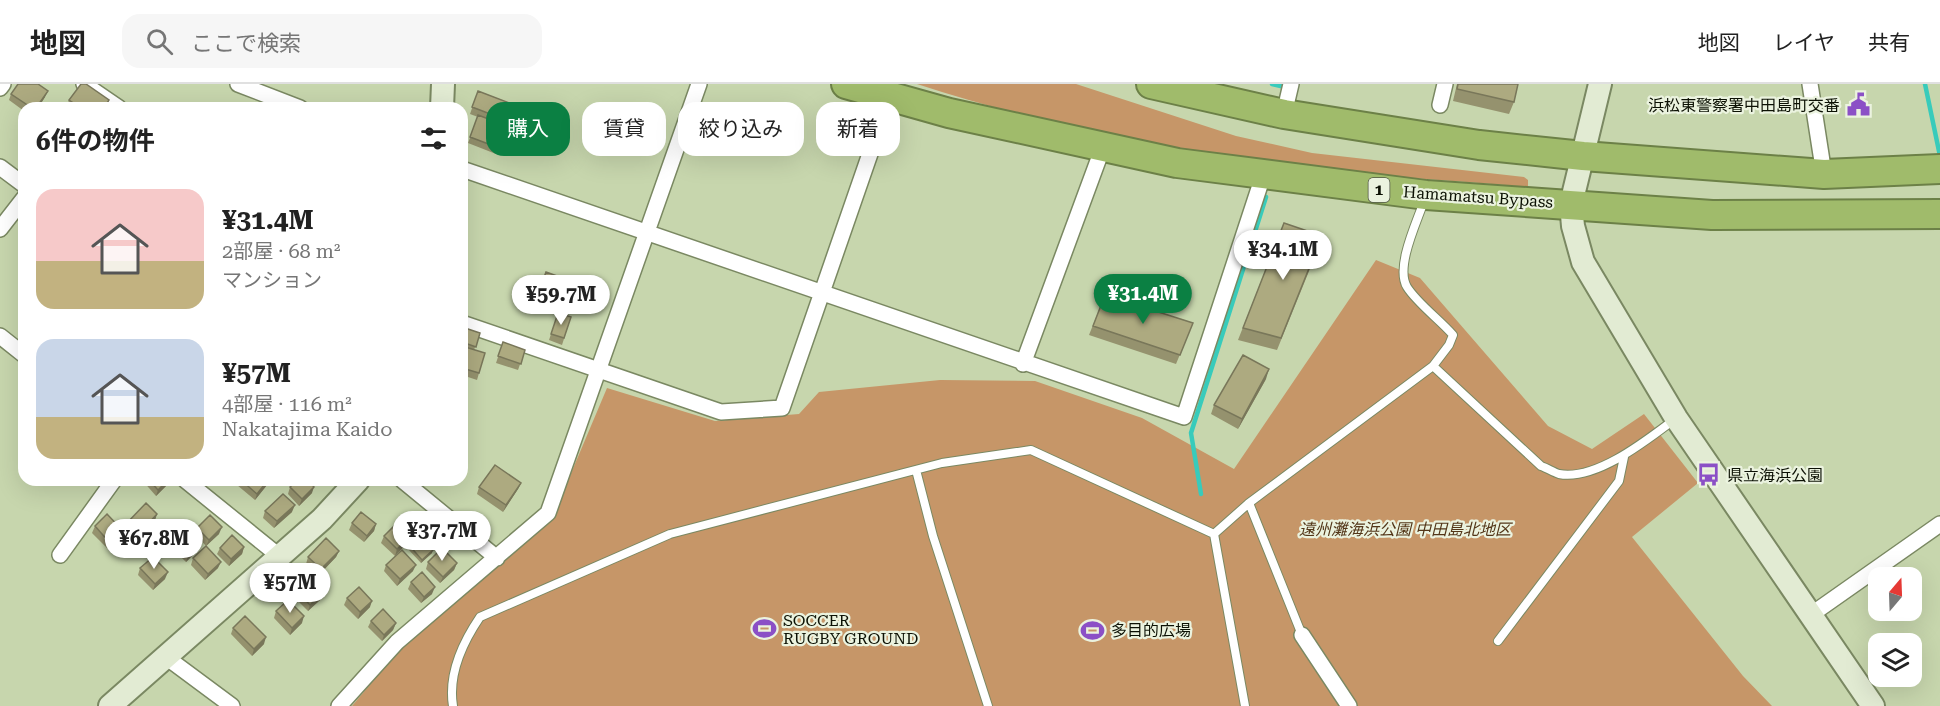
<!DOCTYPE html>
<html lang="ja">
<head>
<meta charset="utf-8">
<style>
	body { margin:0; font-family:"Roboto Serif","Noto Sans JP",serif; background:#f6f6f6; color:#222; height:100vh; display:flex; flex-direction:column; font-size:22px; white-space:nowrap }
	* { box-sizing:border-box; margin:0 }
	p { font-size:20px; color:#767676 }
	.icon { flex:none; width:33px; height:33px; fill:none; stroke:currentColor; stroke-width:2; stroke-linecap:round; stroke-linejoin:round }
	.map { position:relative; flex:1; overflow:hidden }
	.sheet { position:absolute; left:18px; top:18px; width:450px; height:384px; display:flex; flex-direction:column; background:#fff; border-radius:18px; box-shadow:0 6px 24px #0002 }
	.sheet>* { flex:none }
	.hud { position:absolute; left:486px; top:18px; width:570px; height:54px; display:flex; gap:12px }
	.needle { width:39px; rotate:19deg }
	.tools { position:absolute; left:1868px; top:483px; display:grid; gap:12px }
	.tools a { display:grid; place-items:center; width:54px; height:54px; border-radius:12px; background:#fff; box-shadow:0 6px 24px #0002; font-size:30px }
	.price { position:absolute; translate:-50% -51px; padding:0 14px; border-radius:21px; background:#fff; color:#222; font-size:20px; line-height:39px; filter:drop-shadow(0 2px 3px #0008) }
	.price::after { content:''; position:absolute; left:50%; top:36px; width:18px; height:14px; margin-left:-9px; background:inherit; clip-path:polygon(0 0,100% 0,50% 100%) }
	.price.on { background:#0b8043; color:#fff }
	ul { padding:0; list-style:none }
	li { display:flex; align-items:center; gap:18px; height:150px; padding:0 18px }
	li span { display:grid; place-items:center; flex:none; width:168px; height:120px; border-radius:18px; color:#555 }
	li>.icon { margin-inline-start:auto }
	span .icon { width:72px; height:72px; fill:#fffc; stroke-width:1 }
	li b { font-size:26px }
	h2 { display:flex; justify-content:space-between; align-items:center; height:72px; padding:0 18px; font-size:26px }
	.chip { padding:0 21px; border-radius:18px; background:#fff; box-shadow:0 6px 24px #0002; font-size:21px; line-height:54px }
	.chip.on { background:#0b8043; color:#fff }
	header { display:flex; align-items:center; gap:36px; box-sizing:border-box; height:84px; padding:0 30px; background:#fff; border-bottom:2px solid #e0e0e0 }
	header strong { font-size:28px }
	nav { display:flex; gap:33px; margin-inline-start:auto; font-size:21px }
	.search { width:420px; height:54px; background:#f6f6f6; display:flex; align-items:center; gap:15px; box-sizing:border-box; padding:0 21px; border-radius:18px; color:#767676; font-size:22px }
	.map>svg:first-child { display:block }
	.green { fill:#c69668 }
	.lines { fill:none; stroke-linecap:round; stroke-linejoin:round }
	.stream { stroke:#38cbbb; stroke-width:4.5 }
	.lane-casing { stroke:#7a8862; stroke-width:10 }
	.street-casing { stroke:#7a8862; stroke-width:18 }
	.secondary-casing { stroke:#7a8862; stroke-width:26 }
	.highway-casing { stroke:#6c8047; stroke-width:32 }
	.lane { stroke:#fff; stroke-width:8 }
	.street { stroke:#fff; stroke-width:15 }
	.secondary { stroke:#e2ebd3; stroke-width:22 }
	.highway { stroke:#a0bb6b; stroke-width:28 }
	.wall { fill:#95926e }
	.shaded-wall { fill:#79775a }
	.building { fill:#adaa80; stroke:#79775a; stroke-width:1.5 }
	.labels { text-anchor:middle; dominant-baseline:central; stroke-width:4.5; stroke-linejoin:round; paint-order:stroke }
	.shield { fill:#ebf3df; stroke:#4f5546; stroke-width:1.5 }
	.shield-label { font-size:15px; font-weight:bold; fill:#0c1104 }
	.poi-label { font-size:16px; fill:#0c1104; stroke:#ebf3df; text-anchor:start }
	.street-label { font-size:16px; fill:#0c1104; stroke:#ebf3df }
	.park-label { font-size:16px; font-style:italic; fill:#533618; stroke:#ebf3df }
</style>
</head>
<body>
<header>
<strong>地図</strong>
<div class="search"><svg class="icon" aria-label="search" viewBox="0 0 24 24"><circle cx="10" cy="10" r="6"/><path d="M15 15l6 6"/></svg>ここで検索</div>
<nav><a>地図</a><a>レイヤ</a><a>共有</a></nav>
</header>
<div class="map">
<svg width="1940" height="622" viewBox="0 0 1940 622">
	<rect width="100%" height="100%" fill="#c7d6ad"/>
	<path class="green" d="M917,0H1076L1236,52L1312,69L1524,93L1528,96V103C1453,96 1377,93 1302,84C1172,69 1041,40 917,0Z
		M1376,176L1420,194L1548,342L1592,365L1644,330L1698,399L1632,453L1743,592L1772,622H352L399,566L553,432L607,304L715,337L799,330L819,308L940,296L1035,297L1142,334L1234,385Z"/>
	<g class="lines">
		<path class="stream" d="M1272,0L1285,3
			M1925,0L1940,72
			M1201,410L1191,349L1266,113"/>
		<defs>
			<path id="lane" d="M1433,282L1541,382C1547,384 1553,388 1559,390C1596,397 1647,356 1675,335
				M916,386L933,452L988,622
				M1249,419L1302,551
				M1214,450L1249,419L1433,282L1449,261L1453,251C1440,236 1417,219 1407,203C1395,183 1417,138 1424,117
				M1214,450L1245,622
				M1498,557L1619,397L1624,373
				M453,622C448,591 463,558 480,533L670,450L942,379L1031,366L1214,450"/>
			<path id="street" d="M84,0L119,24
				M238,0L300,24
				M1810,0L1824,90
				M0,4L3,0
				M1440,21L1445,0
				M1284,30L1291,0
				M0,83L24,101
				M462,85L1184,333L1263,92
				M0,145L24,114
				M462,239L721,328L782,324L890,12
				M0,252L24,271
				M1023,280L1103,63
				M185,396L279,472
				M402,396L497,474
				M60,471L114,396
				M1812,530L1940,440
				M1302,551L1349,622
				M166,573L232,622
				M339,622L397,558L548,429L699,0"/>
			<path id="secondary" d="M1600,0L1571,120L1573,142L1583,178L1676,334L1873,622
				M442,24L443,0
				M110,622L322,435L358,396"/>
			<path id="highway" d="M846,0L949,29L1177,79L1426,111L1712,131L1940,130
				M1151,0L1284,30L1479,61L1583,72L1824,90L1940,85"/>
		</defs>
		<use href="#lane" class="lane-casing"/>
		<use href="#street" class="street-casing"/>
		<use href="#secondary" class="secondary-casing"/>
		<use href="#highway" class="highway-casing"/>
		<use href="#lane" class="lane"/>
		<use href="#street" class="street"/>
		<use href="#secondary" class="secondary"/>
		<use href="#highway" class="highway"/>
	</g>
	<path class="wall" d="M1457,0H1518L1514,18L1509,30L1453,17Z
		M478,7L512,20L504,41L507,42L496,70L468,59L478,33L470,30Z
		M11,10L45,13L38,24H24V27L9,16Z
		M69,16H109L106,24H69L67,22Z
		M525,27L543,33L528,72L511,66Z
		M1284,139L1318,165L1277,266L1238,256Z
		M546,188L575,211L573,217L567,215L563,226L536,217Z
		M1105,211L1193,239L1176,280L1089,251Z
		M558,229L571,233L562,261L549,256Z
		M462,243L480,249L474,266L479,289L477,296L462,291Z
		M503,258L525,266L518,286L496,279Z
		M1266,295L1238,345L1211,330L1214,321Z
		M142,396H170L168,400L156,412Z
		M239,396H271L255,416L237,401Z
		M521,399L518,405L503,428L477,410L479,403Z
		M290,403L312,409L299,422L288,410Z
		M265,427L292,428L274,444L263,434Z
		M157,430L155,436L136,457L124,447L126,440Z
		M352,439L376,440L374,447L364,458L349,446Z
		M95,442L122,446L119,452L107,464L92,449Z
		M197,444L219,450L206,462L195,450Z
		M414,449L411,455L395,472L381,459L384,452Z
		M177,459L199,465L186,478L174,466Z
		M409,461L432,469L421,479L408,465Z
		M244,463L242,470L229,482L217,470L220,464Z
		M339,467L336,473L318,492L306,480L308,473Z
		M193,474L218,484L205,496L191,481Z
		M428,478L457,479L454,486L440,499L426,485Z
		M386,481L413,487L397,502L384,487Z
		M140,484L165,495L153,506L138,491Z
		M411,498L432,510L421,519L408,505Z
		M294,504L320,516L308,527L292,511Z
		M347,514L370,523L358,535L344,521Z
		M276,527L302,539L290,551L274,534Z
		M371,537L396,539L393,546L382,557L368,543Z
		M233,544L264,560L252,572L231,550Z"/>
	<path class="shaded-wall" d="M48,7L45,13L38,24H36Z
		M1269,285L1266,295L1238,345L1242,335Z
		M168,396H170L168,400L156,412L158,406Z
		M268,396H271L255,416L257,410Z
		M521,399L518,405L503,428L506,421Z
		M314,403L312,409L299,422L302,415Z
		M295,421L292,428L274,444L277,437Z
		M157,430L155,436L136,457L138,451Z
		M376,440L374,447L364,458L367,452Z
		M222,443L219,450L206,462L209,456Z
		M122,446L119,452L107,464L109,458Z
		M414,449L411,455L395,472L397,465Z
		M201,459L199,465L186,478L188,471Z
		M244,463L242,470L229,482L231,475Z
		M433,466L432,469L421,479L422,476Z
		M339,467L336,473L318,492L321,485Z
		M221,478L218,484L205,496L208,490Z
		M457,479L454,486L440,499L443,493Z
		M416,481L413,487L397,502L400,495Z
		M168,488L165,495L153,506L155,500Z
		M435,503L432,510L421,519L424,513Z
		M322,509L320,516L308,527L310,521Z
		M372,517L370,523L358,535L360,528Z
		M304,532L302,539L290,551L292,544Z
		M396,539L393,546L382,557L384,551Z
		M266,553L264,560L252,572L254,565Z"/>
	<path class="building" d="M18,0H38L48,7L36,24H32L11,10Z
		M81,0H86L109,16L104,24H81L69,16Z
		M1458,0H1518L1514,18L1457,5Z
		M478,7L512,20L506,36L472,23Z
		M525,27L543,33L531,66L513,60Z
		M478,31L507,42L499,64L470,53Z
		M1284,139L1322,152L1281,254L1243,244Z
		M546,188L579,200L575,211L569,209L566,220L538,210Z
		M1105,211L1193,239L1180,271L1093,242Z
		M558,229L571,233L564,254L551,250Z
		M462,243L480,249L476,263L462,258Z
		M503,258L525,266L521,280L498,272Z
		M462,262L485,269L479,289L462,284Z
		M1243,271L1269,285L1242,335L1214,321Z
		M495,381L521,399L506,421L479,403Z
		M149,396H168L158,406Z
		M241,396H268L257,410Z
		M298,396H308L314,403L302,415L290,403Z
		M283,410L295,421L277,437L265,427Z
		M146,419L157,430L138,451L126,440Z
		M361,428L376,440L367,452L352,439Z
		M107,430L122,446L109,458L95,442Z
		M210,431L222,443L209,456L197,444Z
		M400,436L414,449L397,465L384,452Z
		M190,447L201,459L188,471L177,459Z
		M232,451L244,463L231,475L220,464Z
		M420,452L433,466L422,476L409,461Z
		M326,454L339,467L321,485L308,473Z
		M206,462L221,478L208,490L193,474Z
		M442,464L457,479L443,493L428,478Z
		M402,466L416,481L400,495L386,481Z
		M153,473L168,488L155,500L140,484Z
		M422,488L435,503L424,513L411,498Z
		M306,492L322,509L310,521L294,504Z
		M359,503L372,517L360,528L347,514Z
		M288,516L304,532L292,544L276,527Z
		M383,525L396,539L384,551L371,537Z
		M245,532L266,553L254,565L233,544Z"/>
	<defs>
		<symbol id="civic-bare" viewBox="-9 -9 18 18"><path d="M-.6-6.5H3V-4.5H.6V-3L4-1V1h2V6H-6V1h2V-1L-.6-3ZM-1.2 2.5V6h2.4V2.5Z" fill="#8b50c6" stroke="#ebf3df" stroke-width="2.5" paint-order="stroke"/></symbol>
		<symbol id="bus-bare" viewBox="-9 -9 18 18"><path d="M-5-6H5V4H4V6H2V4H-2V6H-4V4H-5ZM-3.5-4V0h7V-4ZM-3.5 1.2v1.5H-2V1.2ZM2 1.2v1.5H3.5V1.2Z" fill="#8b50c6" stroke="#ebf3df" stroke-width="2.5" paint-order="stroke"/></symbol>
		<symbol id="stadium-bare" viewBox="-9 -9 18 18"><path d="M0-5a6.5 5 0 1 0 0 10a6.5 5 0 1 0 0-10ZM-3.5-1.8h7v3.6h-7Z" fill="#8b50c6" stroke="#ebf3df" stroke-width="2.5" paint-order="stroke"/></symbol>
	</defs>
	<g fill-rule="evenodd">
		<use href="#civic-bare" x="1842" y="4" width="33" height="33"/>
		<use href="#bus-bare" x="1692" y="374" width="33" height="33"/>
		<use href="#stadium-bare" x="748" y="528" width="33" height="33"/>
		<use href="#stadium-bare" x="1076" y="530" width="33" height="33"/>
	</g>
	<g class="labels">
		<rect class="shield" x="1368.5" y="94" width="21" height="24" rx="4.5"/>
		<g class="shield-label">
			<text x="1379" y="106">1</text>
		</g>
		<g class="poi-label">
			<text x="1840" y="21" text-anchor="end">浜松東警察署中田島町交番</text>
			<text x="1727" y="391">県立海浜公園</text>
			<text x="783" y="536">SOCCER<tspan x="783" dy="18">RUGBY GROUND</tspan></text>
			<text x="1111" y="546">多目的広場</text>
		</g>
		<g class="street-label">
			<text transform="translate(1478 113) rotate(4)">Hamamatsu Bypass</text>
		</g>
		<g class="park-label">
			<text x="1405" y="445">遠州灘海浜公園 中田島北地区</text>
		</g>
	</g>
</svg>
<div class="tools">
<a><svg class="needle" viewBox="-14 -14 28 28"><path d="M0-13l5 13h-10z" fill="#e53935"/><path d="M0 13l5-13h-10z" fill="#767676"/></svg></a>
<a><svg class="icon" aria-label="layers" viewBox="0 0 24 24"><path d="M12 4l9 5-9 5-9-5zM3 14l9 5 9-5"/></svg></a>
</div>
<b class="price" style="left:1283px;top:197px">¥34.1M</b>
<b class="price on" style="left:1143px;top:241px">¥31.4M</b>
<b class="price" style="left:561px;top:242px">¥59.7M</b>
<b class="price" style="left:442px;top:478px">¥37.7M</b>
<b class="price" style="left:154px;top:486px">¥67.8M</b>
<b class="price" style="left:290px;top:530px">¥57M</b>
<div class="hud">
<a class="chip on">購入</a>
<a class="chip">賃貸</a>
<a class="chip">絞り込み</a>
<a class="chip">新着</a>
</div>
<section class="sheet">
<h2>6件の物件<svg class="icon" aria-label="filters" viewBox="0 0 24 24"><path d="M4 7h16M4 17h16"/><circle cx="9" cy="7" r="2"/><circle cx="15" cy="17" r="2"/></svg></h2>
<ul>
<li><span style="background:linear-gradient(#f6c9c9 60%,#c2b280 0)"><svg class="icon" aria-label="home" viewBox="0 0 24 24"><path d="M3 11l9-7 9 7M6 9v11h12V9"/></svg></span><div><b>¥31.4M</b><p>2部屋 · 68 m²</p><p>マンション</p></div></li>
<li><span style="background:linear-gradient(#c9d6e8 65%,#c2b280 0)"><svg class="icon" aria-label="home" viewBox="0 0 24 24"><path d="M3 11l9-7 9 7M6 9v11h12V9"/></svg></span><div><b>¥57M</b><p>4部屋 · 116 m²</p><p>Nakatajima Kaido</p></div></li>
</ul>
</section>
</div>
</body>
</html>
